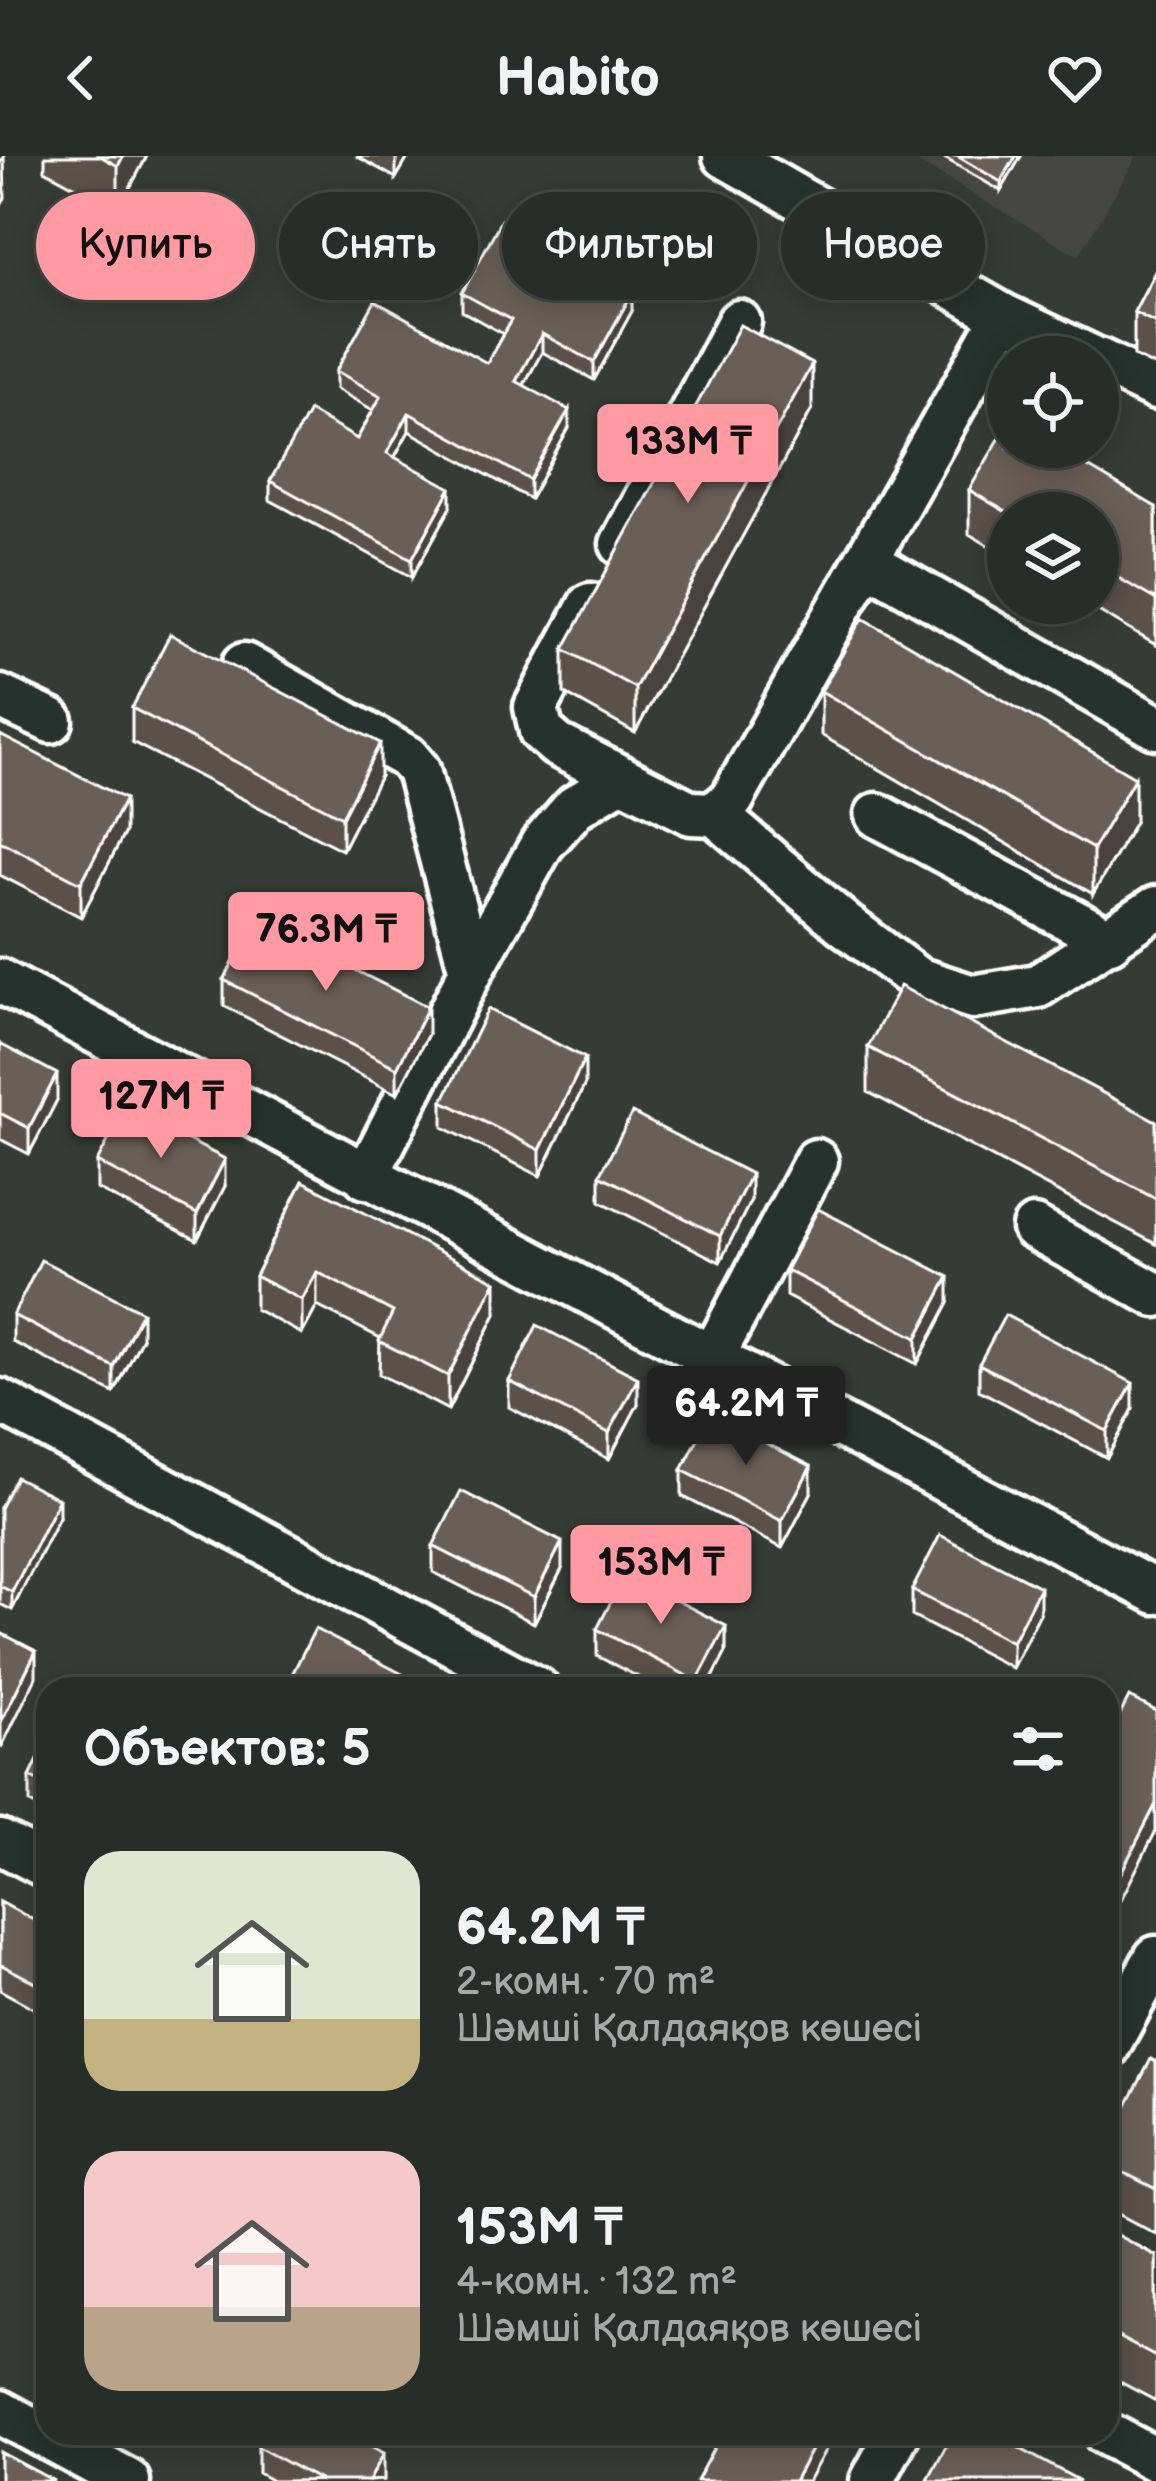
<!DOCTYPE html>
<html lang="ru">
<head>
<meta charset="utf-8">
<style>
	body { margin:0; font-family:"Balsamiq Sans",sans-serif; background:#2f3530; color:#f1f3f6; height:100vh; display:flex; flex-direction:column; font-size:45px; white-space:nowrap }
	* { box-sizing:border-box; margin:0 }
	p { font-size:39px; color:#a4a8a8 }
	.icon { flex:none; width:66px; height:66px; fill:none; stroke:currentColor; stroke-width:2; stroke-linecap:round; stroke-linejoin:round }
	.map { position:relative; flex:1; overflow:hidden }
	.sheet { position:absolute; left:36px; top:1521px; width:1083px; height:768px; display:flex; flex-direction:column; background:#272d28; border-radius:36px; box-shadow:0 6px 30px #0003,0 0 0 3px #434945 }
	.sheet>* { flex:none }
	.guide { position:absolute; left:36px; top:36px; width:1086px; height:108px; display:flex; gap:24px }
	.buttons { position:absolute; left:987px; top:180px; display:grid; gap:24px }
	.buttons a { display:grid; place-items:center; width:132px; height:132px; border-radius:50%; background:#272d28; box-shadow:0 6px 30px #0003,0 0 0 3px #434945; font-size:60px }
	.price { position:absolute; translate:-50% -102px; padding:0 27px; border-radius:12px; background:#ff9aa2; color:#111; font-size:39px; line-height:78px; filter:drop-shadow(0 3px 6px #0008) }
	.price::after { content:''; position:absolute; left:50%; top:72px; width:36px; height:27px; margin-left:-18px; background:inherit; clip-path:polygon(0 0,100% 0,50% 100%) }
	.price.on { background:#222; color:#fff }
	ul { padding:0; list-style:none }
	li { display:flex; align-items:center; gap:36px; height:300px; padding:0 48px }
	li span { display:grid; place-items:center; flex:none; width:336px; height:240px; border-radius:36px; color:#555 }
	li>.icon { margin-inline-start:auto }
	span .icon { width:144px; height:144px; fill:#fffc; stroke-width:1 }
	li b { font-size:51px }
	h2 { display:flex; justify-content:space-between; align-items:center; height:144px; padding:0 48px; font-size:51px }
	.tag { padding:0 42px; border-radius:54px; background:#272d28; box-shadow:0 6px 30px #0003,0 0 0 3px #434945; font-size:42px; line-height:108px }
	.tag.on { background:#ff9aa2; color:#111 }
	header { display:flex; justify-content:space-between; align-items:center; height:156px; padding:0 48px; background:#272d28; font-size:54px; font-weight:800 }
	.map>svg:first-child { display:block }
	.built { fill:#44463f }
	.lines { fill:none; stroke-linecap:round; stroke-linejoin:round }
	.minor-casing { stroke:#fff; stroke-width:51 }
	.minor { stroke:#26332d; stroke-width:42 }
	.wall { fill:#5b514a; stroke:#fff; stroke-width:3 }
	.shaded-wall { fill:#4a423c; stroke:#fff; stroke-width:3 }
	.building { fill:#6a5e56; stroke:#fff; stroke-width:3 }
</style>
</head>
<body>
<header><svg class="icon" aria-label="back" viewBox="0 0 24 24"><path d="M15 5l-7 7 7 7"/></svg>Habito<svg class="icon" aria-label="heart" viewBox="0 0 24 24"><path d="M12 20l-8-8c-3-5 5-10 8-4 3-6 11-1 8 4z"/></svg></header>
<div class="map">
<svg width="1156" height="2325" viewBox="0 0 1156 2325">
	<rect width="100%" height="100%" fill="#343c35"/>
	<filter id="ink" filterUnits="userSpaceOnUse"><feTurbulence type="fractalNoise" baseFrequency=".00833" numOctaves="2"/><feDisplacementMap in="SourceGraphic" scale="24" xChannelSelector="R" yChannelSelector="G"/><feConvolveMatrix kernelMatrix="1 2 1 2 8 2 1 2 1" color-interpolation-filters="sRGB"/></filter>
	<g filter="url(#ink)">
		<path class="built" d="M907,0H1137L1079,100Z"/>
		<g class="lines">
			<defs>
				<path id="minor" d="M725,0L1004,160L1091,201
					M1098,204L1156,232
					M622,388L739,166
					M866,405L1156,571
					M590,449L536,551L541,575L557,589L691,657L715,658L844,768L917,823L973,841L1038,830L1156,752
					M244,509L407,601L418,614L471,815
					M0,541L51,565
					M715,658L732,643L1004,160
					M877,659L1110,785
					M0,825L1156,1436
					M366,1021L471,815L542,688L575,651L622,622
					M1034,1072L1156,1139
					M712,1202L816,1005
					M0,1245L537,1533
					M0,1686L48,1711
					M1107,1892L1156,1802
					M0,2256L128,2325
					M1105,2277L1156,2304
					M872,2325L898,2277"/>
			</defs>
			<use href="#minor" class="minor-casing"/>
			<use href="#minor" class="minor"/>
		</g>
		<path class="wall" d="M45,0H147L118,54L45,14Z
			M356,0H409L396,22Z
			M941,0H1021L1001,35Z
			M1156,114V211L1134,200V156Z
			M462,137L632,155L594,224L542,196L524,229L569,272L530,343L409,275L394,301L451,351L412,421L270,344V325L357,283L373,254L336,233V215L487,207L503,178L462,155Z
			M812,253L635,577L564,537V493Z
			M969,334L1156,351V489L1085,447H1098V357H1008V401L969,378Z
			M821,535L1135,666L1093,738L821,579Z
			M132,552L380,620L342,694L132,586Z
			M0,579L125,676L81,761L0,719Z
			M224,824L428,878L397,938L224,850Z
			M0,888L57,944L29,998L0,983Z
			M868,891L1156,965V1088L868,936Z
			M585,928L540,1020L443,971V945Z
			M97,1006L225,1030L197,1084L97,1033Z
			M600,1019L751,1044L720,1106L600,1045Z
			M303,1025L496,1158L448,1254L379,1218L380,1182L317,1150L302,1178L255,1153V1120Z
			M786,1114L949,1147L917,1208L786,1140Z
			M13,1159L142,1182L114,1237L13,1186Z
			M979,1208L1133,1253L1107,1302L979,1234Z
			M509,1225L638,1248L609,1303L509,1251Z
			M682,1314L811,1337L782,1392L682,1340Z
			M0,1352L59,1361L12,1454L0,1448Z
			M433,1390L562,1413L534,1467L433,1416Z
			M912,1434L1040,1457L1012,1512L912,1460Z
			M597,1473L726,1496L707,1533H662L597,1500Z
			M48,1583V1656L30,1647V1621Z
			M0,1746L48,1772V1860L0,1834Z
			M1156,1906V2078L1107,2052V1988Z
			M1107,2074L1156,2100V2245L1107,2219Z
			M48,2155V2210L36,2203V2177Z
			M258,2291L384,2324L272,2325L258,2317Z"/>
		<path class="shaded-wall" d="M4,0L5,42L0,51V7Z
			M123,0H147L118,54V10Z
			M399,0H409L396,22V4Z
			M1016,0H1021L1001,35V26Z
			M632,137V155L594,224V206Z
			M542,178V196L516,243V225Z
			M812,208V253L635,577V532Z
			M569,254V272L530,343V324Z
			M409,257V275L387,315V297Z
			M451,332V351L412,421V403Z
			M380,587V620L342,694V661Z
			M1135,621V666L1093,738V693Z
			M125,643V676L81,761V727Z
			M428,851V878L397,938V912Z
			M585,902V928L540,1020V994Z
			M57,918V944L29,998V972Z
			M225,1003V1030L197,1084V1058Z
			M751,1018V1044L720,1106V1080Z
			M317,1116V1150L302,1178V1144Z
			M949,1121V1147L917,1208V1182Z
			M496,1125V1158L448,1254V1220Z
			M142,1156V1182L114,1237V1211Z
			M638,1222V1248L609,1303V1277Z
			M1133,1227V1253L1107,1302V1275Z
			M811,1310V1337L782,1392V1365Z
			M59,1343V1361L12,1454V1436Z
			M562,1386V1413L534,1467V1441Z
			M1040,1431V1457L1012,1512V1486Z
			M726,1470V1496L707,1533H697V1525Z
			M36,1495V1521L1,1592V1566Z
			M1156,1648V1675L1107,1771V1744Z
			M820,2277H835L808,2325H794Z
			M384,2297V2324L369,2325Z"/>
		<path class="building" d="M100,0H123L118,10Z
			M957,0H1016L1001,26Z
			M501,64L632,137L594,206L542,178L516,225L569,254L530,324L409,257L387,297L451,332L412,403L270,325L309,255L357,283L381,240L336,215L375,145L487,207L511,164L462,137Z
			M1156,114V167L1134,156Z
			M740,169L812,208L635,532L564,493Z
			M1008,268V291H1054L1156,351V444L1098,410V357H1008L969,334Z
			M863,462L1135,621L1093,693L821,535Z
			M170,478L380,587L342,661L132,552Z
			M0,579L125,643L81,727L0,685Z
			M254,763L428,851L397,912L224,824Z
			M900,830L1156,965V1043L868,891Z
			M488,853L585,902L540,994L443,945Z
			M0,888L57,918L29,972L0,957Z
			M125,952L225,1003L197,1058L97,1006Z
			M632,957L751,1018L720,1080L600,1019Z
			M303,1025L496,1125L448,1220L379,1185L393,1156L317,1116L302,1144L255,1120Z
			M818,1053L949,1121L917,1182L786,1114Z
			M41,1104L142,1156L114,1211L13,1159Z
			M1005,1159L1133,1227L1107,1275L979,1208Z
			M537,1169L638,1222L609,1277L509,1225Z
			M710,1259L811,1310L782,1365L682,1314Z
			M16,1321L59,1343L12,1436L0,1430V1352Z
			M461,1335L562,1386L534,1441L433,1390Z
			M940,1379L1040,1431L1012,1486L912,1434Z
			M625,1418L726,1470L697,1525L597,1473Z
			M315,1473L416,1525L411,1533H297L287,1528Z
			M3,1478L36,1495L1,1566L0,1483Z
			M77,1523L99,1533H72Z
			M1129,1541L1156,1555V1648L1107,1744V1585Z
			M48,1583V1629L30,1621Z
			M0,1746L48,1772V1833L0,1808Z
			M1151,1903L1156,1906V2033L1107,2008V1988Z
			M1107,2074L1156,2100V2201L1107,2175Z
			M48,2155V2184L36,2177Z
			M266,2277H346L384,2297L369,2325H321L258,2291Z
			M722,2277H820L794,2325H696Z
			M953,2277H991L1080,2325H927Z
			M0,2296L54,2325H0Z"/>
	</g>
</svg>
<div class="buttons">
<a><svg class="icon" aria-label="locate" viewBox="0 0 24 24"><circle cx="12" cy="12" r="6"/><path d="M12 2v4M12 18v4M2 12h4M18 12h4"/></svg></a>
<a><svg class="icon" aria-label="layers" viewBox="0 0 24 24"><path d="M12 4l9 5-9 5-9-5zM3 14l9 5 9-5"/></svg></a>
</div>
<b class="price" style="left:688px;top:350px">133M ₸</b>
<b class="price" style="left:326px;top:838px">76.3M ₸</b>
<b class="price" style="left:161px;top:1005px">127M ₸</b>
<b class="price on" style="left:746px;top:1312px">64.2M ₸</b>
<b class="price" style="left:661px;top:1471px">153M ₸</b>
<div class="guide">
<a class="tag on">Купить</a>
<a class="tag">Снять</a>
<a class="tag">Фильтры</a>
<a class="tag">Новое</a>
</div>
<section class="sheet">
<h2>Объектов: 5<svg class="icon" aria-label="filters" viewBox="0 0 24 24"><path d="M4 7h16M4 17h16"/><circle cx="9" cy="7" r="2"/><circle cx="15" cy="17" r="2"/></svg></h2>
<ul>
<li><span style="background:linear-gradient(#dfe7d0 70%,#c2b280 0)"><svg class="icon" aria-label="home" viewBox="0 0 24 24"><path d="M3 11l9-7 9 7M6 9v11h12V9"/></svg></span><div><b>64.2M ₸</b><p>2-комн. · 70 m²</p><p>Шәмші Қалдаяқов көшесі</p></div></li>
<li><span style="background:linear-gradient(#f6c9c9 65%,#b9a48a 0)"><svg class="icon" aria-label="home" viewBox="0 0 24 24"><path d="M3 11l9-7 9 7M6 9v11h12V9"/></svg></span><div><b>153M ₸</b><p>4-комн. · 132 m²</p><p>Шәмші Қалдаяқов көшесі</p></div></li>
</ul>
</section>
</div>
</body>
</html>
